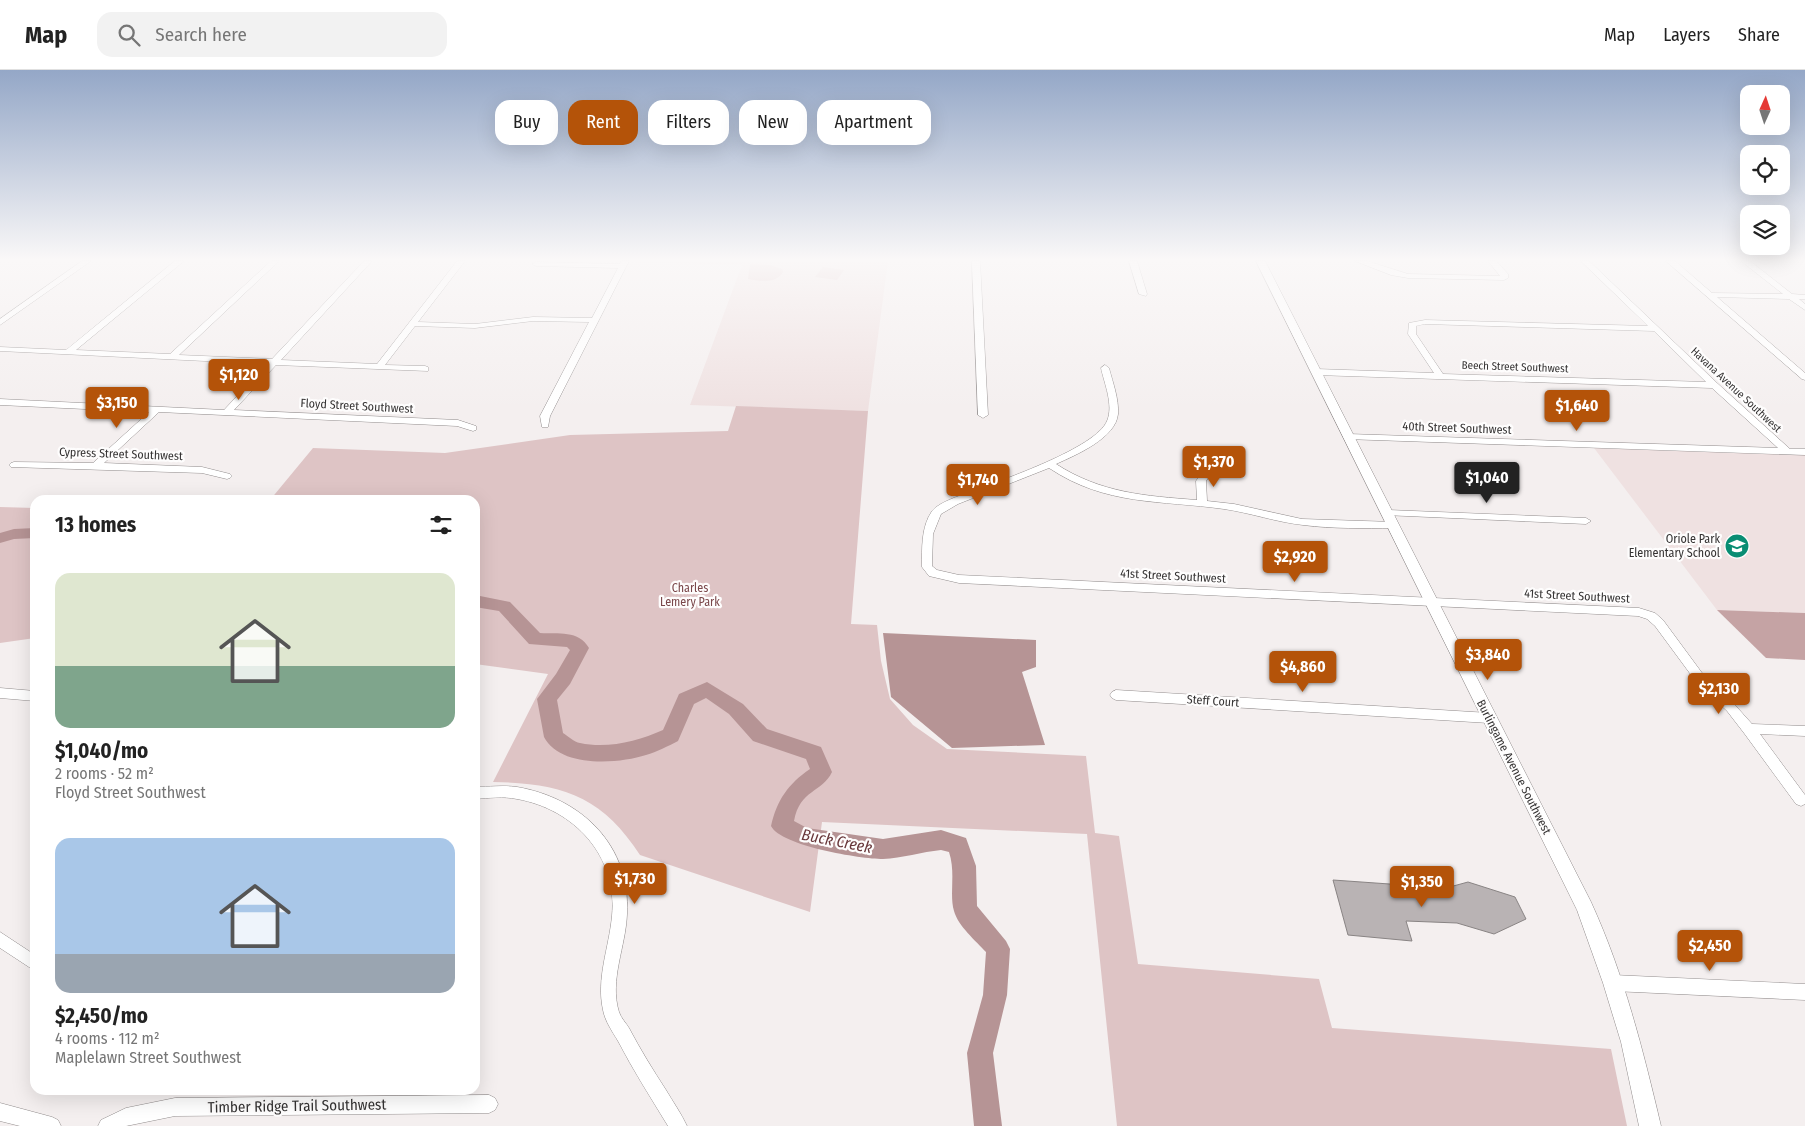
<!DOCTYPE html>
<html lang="en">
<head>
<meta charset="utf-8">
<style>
	body { margin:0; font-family:"Fira Sans Condensed",sans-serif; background:#f2f2f2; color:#222; height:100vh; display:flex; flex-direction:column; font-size:19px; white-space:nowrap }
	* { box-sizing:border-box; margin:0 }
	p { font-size:16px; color:#767676 }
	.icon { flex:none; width:28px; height:28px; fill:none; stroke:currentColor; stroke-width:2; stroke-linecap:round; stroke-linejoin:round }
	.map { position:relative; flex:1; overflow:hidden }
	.side { position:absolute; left:30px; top:425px; width:450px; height:600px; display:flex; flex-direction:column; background:#fff; border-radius:15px; box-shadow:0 5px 20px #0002 }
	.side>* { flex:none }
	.top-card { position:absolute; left:495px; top:30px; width:475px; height:45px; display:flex; gap:10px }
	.needle { width:32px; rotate:3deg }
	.buttons { position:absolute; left:1740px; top:15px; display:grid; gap:10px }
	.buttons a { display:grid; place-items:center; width:50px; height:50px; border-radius:10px; background:#fff; box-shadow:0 5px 20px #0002; font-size:25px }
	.price { position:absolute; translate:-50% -42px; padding:0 11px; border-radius:5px; background:#b45309; color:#fff; font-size:16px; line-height:32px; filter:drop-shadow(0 1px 2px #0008) }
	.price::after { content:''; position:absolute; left:50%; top:30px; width:15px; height:11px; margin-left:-8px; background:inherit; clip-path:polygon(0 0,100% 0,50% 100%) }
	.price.on { background:#222; color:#fff }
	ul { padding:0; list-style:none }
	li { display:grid; align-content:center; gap:10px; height:265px; padding:0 25px }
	li span { display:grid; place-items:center; height:155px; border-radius:15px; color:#555 }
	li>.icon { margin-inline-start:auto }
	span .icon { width:90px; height:90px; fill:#fffc; stroke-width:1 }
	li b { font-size:21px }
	h2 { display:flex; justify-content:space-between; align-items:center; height:60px; padding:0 25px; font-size:21px }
	.chip { padding:0 18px; border-radius:15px; background:#fff; box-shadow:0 5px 20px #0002; font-size:18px; line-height:45px }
	.chip.on { background:#b45309; color:#fff }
	header { display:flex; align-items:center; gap:30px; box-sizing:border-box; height:70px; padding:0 25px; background:#fff; border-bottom:1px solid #e0e0e0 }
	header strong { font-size:24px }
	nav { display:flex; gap:28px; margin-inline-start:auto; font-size:18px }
	.search { width:350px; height:45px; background:#f2f2f2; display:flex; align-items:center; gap:12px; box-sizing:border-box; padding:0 18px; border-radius:15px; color:#767676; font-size:19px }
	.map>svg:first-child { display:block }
	.built { fill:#efe1e1 }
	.green { fill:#dec4c5 }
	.forest { fill:#c5a3a4 }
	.water { fill:#b69495 }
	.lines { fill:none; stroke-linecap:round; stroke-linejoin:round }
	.river { fill:#b69495; fill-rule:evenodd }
	.building { fill:#b9b3b4; stroke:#898484 }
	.minor-casing { stroke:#918c8c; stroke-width:1 }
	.tertiary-casing { stroke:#918c8c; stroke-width:1 }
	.minor { fill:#fff; fill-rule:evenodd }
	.tertiary { fill:#fff; fill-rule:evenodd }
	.labels { text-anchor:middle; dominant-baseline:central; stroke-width:4.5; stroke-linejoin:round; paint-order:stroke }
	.far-street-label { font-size:11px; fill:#353333; stroke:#fefdfd }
	.street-label { font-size:12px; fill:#353333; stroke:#fefdfd }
	.poi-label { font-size:12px; fill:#353333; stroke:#fefdfd; text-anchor:end }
	.park-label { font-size:12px; fill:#7a474a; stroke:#fefdfd }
	.near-street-label { font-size:15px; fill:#353333; stroke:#fefdfd }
	.near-water-label { font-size:16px; font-style:italic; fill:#68373a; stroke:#fefdfd }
</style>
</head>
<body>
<header>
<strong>Map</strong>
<div class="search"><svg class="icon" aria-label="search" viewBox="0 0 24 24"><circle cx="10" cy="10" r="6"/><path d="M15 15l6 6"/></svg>Search here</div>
<nav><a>Map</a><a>Layers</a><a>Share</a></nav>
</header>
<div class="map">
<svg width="1805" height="1056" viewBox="0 0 1805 1056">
	<rect width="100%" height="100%" fill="#f4efef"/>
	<path class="built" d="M888,191L868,341L690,335L742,195L628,192Z
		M1594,378L1805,385V543L1717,540Z"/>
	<path class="green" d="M750,194L770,195L782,199L783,202C777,214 759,211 748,209Z
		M823,197L844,200L837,210L815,207Z
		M736,336L868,341L851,554L877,555L881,591L890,629L913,655L947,679L1086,686L1095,763L1119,766L1138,894L1319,909L1332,958L1611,979L1627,1056H1117L1087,764L822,752L810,842L640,785C602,726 561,713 493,712L548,604L475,594V430H270L313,378L445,383L570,365L728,361Z
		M0,437L35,438V568L0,573Z"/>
	<path class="forest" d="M1717,540L1805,543V590L1766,588Z"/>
	<path class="water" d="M883,563L1036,570V597L1022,602L1045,675L952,678L891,627Z"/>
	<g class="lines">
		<path class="river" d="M35,458V468L14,469L0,473V463L14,459Z
			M475,525L510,532L540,563C558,564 579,560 589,578L570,614L557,630L563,663C568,666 574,672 580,673C608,679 638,671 663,660L679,624L707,612L743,634L767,659L821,677L832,702C822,723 800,719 794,751L807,758L883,769L941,760L966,768L976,796L977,836L1006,871L1010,879L1007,925L993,983L1002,1056H974L967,983L983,925L986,882C976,871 958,856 954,841C949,824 956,803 949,782L941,780C922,782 902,788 883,789C861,789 781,776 771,756C777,730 788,714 810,699L806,689L753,671L729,644L706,628L694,634L678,671C668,676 657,682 646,685C618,694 560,698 544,667L537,629L556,604L570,580L567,577L529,574L499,541L475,537Z"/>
	</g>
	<path class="building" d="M1333,810L1446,818L1468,812L1515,827L1526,849L1494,864L1457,853L1406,851L1412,871L1348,865Z"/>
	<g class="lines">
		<defs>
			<path id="minor" d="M82,191H91L0,255V249Z
				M175,191H184L76,280L170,284L271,191H279L179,285L272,289L364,191H372L281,290L377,294L457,191H465L418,252L475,254L533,247L592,248L618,198L536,196L532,194L536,192L620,194L621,191H629L550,346L548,357H542L540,346L589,252L533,251L475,258L415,256L385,295L425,296L428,297V301L276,295L234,340L458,350L476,356V360L473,361L457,356L159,342L104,393L202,397L230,404L232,406L230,408L227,409L202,403L11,397L9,395L11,393L14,392L93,393L149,342L0,335V329L224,340L267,294L0,281V277L66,280Z
				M972,191H980L988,345L983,348L978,345Z
				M1129,191H1137L1147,224L1146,226L1139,224Z
				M1355,191H1367L1408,204L1500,206L1488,191H1496L1508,204V208L1504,210L1408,208L1391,205Z
				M1581,191H1589L1717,313L1790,379H1805V385L1345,369L1343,367L1348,364L1778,378L1712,318L1316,305L1312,302L1316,299L1434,303L1408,264L1409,253L1425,250L1648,256ZM1425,254L1654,261L1706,312L1443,304L1416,264V256Z
				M1666,191H1675L1712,223L1783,224L1741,191H1750L1792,224L1805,225V229H1799L1805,234V240L1789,229L1717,227L1805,303V310L1802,309Z
				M1105,295L1109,298C1113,313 1119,329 1118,344C1116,368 1076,385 1056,394C1101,423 1145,426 1197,430L1196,411L1207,396L1210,395L1215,398L1206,411L1207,431L1234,434L1302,449L1394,452L1399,455L1394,458C1364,458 1333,459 1303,455C1276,452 1251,443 1224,439C1160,430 1106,436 1049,398L958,434L941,444L933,464L932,496L937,500L959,505L1639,538L1655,543L1663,550L1705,607L1735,635L1752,654L1805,656V666L1760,664L1805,725V734L1801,736L1796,734L1744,663L1727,641L1697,613L1655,556L1647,549L1638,546L959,513L929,506L922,497C922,478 921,457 932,441C939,432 962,425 973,421C1002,410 1096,378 1107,351C1114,335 1104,313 1101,298Z
				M1388,440L1586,448L1591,451L1586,454L1384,445L1383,443L1384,441Z
				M0,618L35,621V631L0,628Z
				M1116,620L1489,643L1493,645L1495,648L1493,651L1489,653L1116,630L1112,628L1110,625L1112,622Z
				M475,717C489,717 503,715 517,717C582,728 631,776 627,844C626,876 609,910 619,942C621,948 626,953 629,958C640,979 653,1000 666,1020C673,1032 681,1043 687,1056H668C651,1028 633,1000 618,971C612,961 605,951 603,940C596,908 609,878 612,846C618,786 574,739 517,729C503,726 489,728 475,729Z
				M0,862L35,885V901L0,878Z
				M1613,905L1805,914V930L1613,921L1607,918L1605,913L1607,908Z
				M489,1025L495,1028L498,1034L495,1040L489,1043L175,1046L126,1056H98L101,1050L126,1038L175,1028Z
				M0,1033L52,1047L58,1050L61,1056H20L0,1051Z"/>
			<path id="tertiary" d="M1256,191H1265L1591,832C1624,904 1643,980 1661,1056H1639L1621,972L1603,913L1577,840Z"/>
		</defs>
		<use href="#minor" class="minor-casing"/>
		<use href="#tertiary" class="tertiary-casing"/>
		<use href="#minor" class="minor"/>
		<use href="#tertiary" class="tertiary"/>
	</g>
	<linearGradient id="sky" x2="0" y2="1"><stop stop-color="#94a7c7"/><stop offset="0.56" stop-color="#faf8f8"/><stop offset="1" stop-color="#faf8f8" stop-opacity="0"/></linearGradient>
	<rect width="1805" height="339" fill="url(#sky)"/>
	<defs>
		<symbol id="school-disc" viewBox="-11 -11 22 22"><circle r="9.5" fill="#098d73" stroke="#fefdfd"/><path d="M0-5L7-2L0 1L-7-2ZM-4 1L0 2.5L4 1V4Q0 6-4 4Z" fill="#fff"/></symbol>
	</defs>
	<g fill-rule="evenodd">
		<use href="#school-disc" x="1723" y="462" width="28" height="28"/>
	</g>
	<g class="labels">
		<g class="far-street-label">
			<text transform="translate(1515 297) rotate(2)">Beech Street Southwest</text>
			<text transform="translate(1736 320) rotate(43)">Havana Avenue Southwest</text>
		</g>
		<g class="street-label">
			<text transform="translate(357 336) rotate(3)">Floyd Street Southwest</text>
			<text transform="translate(1457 358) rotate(2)">40th Street Southwest</text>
			<text transform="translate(121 384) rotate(2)">Cypress Street Southwest</text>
			<text transform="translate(1173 506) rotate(3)">41st Street Southwest</text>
			<text transform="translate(1577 526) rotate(3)">41st Street Southwest</text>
			<text transform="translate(1213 631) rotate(4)">Steff Court</text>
			<text transform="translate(1514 697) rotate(63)">Burlingame Avenue Southwest</text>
		</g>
		<g class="poi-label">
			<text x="1720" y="469">Oriole Park<tspan x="1720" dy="14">Elementary School</tspan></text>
		</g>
		<g class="park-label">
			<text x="690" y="518">Charles<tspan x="690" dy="14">Lemery Park</tspan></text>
		</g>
		<g class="near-street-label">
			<text transform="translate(297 1036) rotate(-1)">Timber Ridge Trail Southwest</text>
		</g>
		<g class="near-water-label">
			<text transform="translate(837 771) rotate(11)">Buck Creek</text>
		</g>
	</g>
</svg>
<div class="buttons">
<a><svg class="needle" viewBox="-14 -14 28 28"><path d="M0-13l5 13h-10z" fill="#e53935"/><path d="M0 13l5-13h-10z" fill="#767676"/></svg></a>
<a><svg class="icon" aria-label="locate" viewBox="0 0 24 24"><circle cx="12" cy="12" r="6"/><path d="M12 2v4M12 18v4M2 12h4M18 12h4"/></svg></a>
<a><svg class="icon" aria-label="layers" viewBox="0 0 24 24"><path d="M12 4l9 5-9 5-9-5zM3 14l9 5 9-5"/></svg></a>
</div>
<b class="price" style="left:239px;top:331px">$1,120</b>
<b class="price" style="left:117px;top:359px">$3,150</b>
<b class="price" style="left:1577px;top:362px">$1,640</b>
<b class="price" style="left:1214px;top:418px">$1,370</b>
<b class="price on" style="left:1487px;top:434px">$1,040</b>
<b class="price" style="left:978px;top:436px">$1,740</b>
<b class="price" style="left:1295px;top:513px">$2,920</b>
<b class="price" style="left:1488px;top:611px">$3,840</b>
<b class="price" style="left:1303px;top:623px">$4,860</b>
<b class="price" style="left:1719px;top:645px">$2,130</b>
<b class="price" style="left:635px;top:835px">$1,730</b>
<b class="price" style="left:1422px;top:838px">$1,350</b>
<b class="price" style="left:1710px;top:902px">$2,450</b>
<div class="top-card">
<a class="chip">Buy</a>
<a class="chip on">Rent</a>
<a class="chip">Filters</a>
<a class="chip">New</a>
<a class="chip">Apartment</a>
</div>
<section class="side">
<h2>13 homes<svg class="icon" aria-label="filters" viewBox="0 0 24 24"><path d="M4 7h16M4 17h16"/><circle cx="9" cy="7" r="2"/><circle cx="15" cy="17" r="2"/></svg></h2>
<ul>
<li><span style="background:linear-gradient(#dfe7d0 60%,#7fa58c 0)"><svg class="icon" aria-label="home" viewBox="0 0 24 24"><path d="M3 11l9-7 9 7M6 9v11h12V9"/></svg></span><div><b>$1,040/mo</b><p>2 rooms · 52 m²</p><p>Floyd Street Southwest</p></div></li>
<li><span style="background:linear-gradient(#a9c7e8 75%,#9aa5b1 0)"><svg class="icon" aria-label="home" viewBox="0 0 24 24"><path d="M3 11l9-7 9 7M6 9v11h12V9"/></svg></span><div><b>$2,450/mo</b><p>4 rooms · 112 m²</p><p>Maplelawn Street Southwest</p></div></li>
</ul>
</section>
</div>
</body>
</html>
